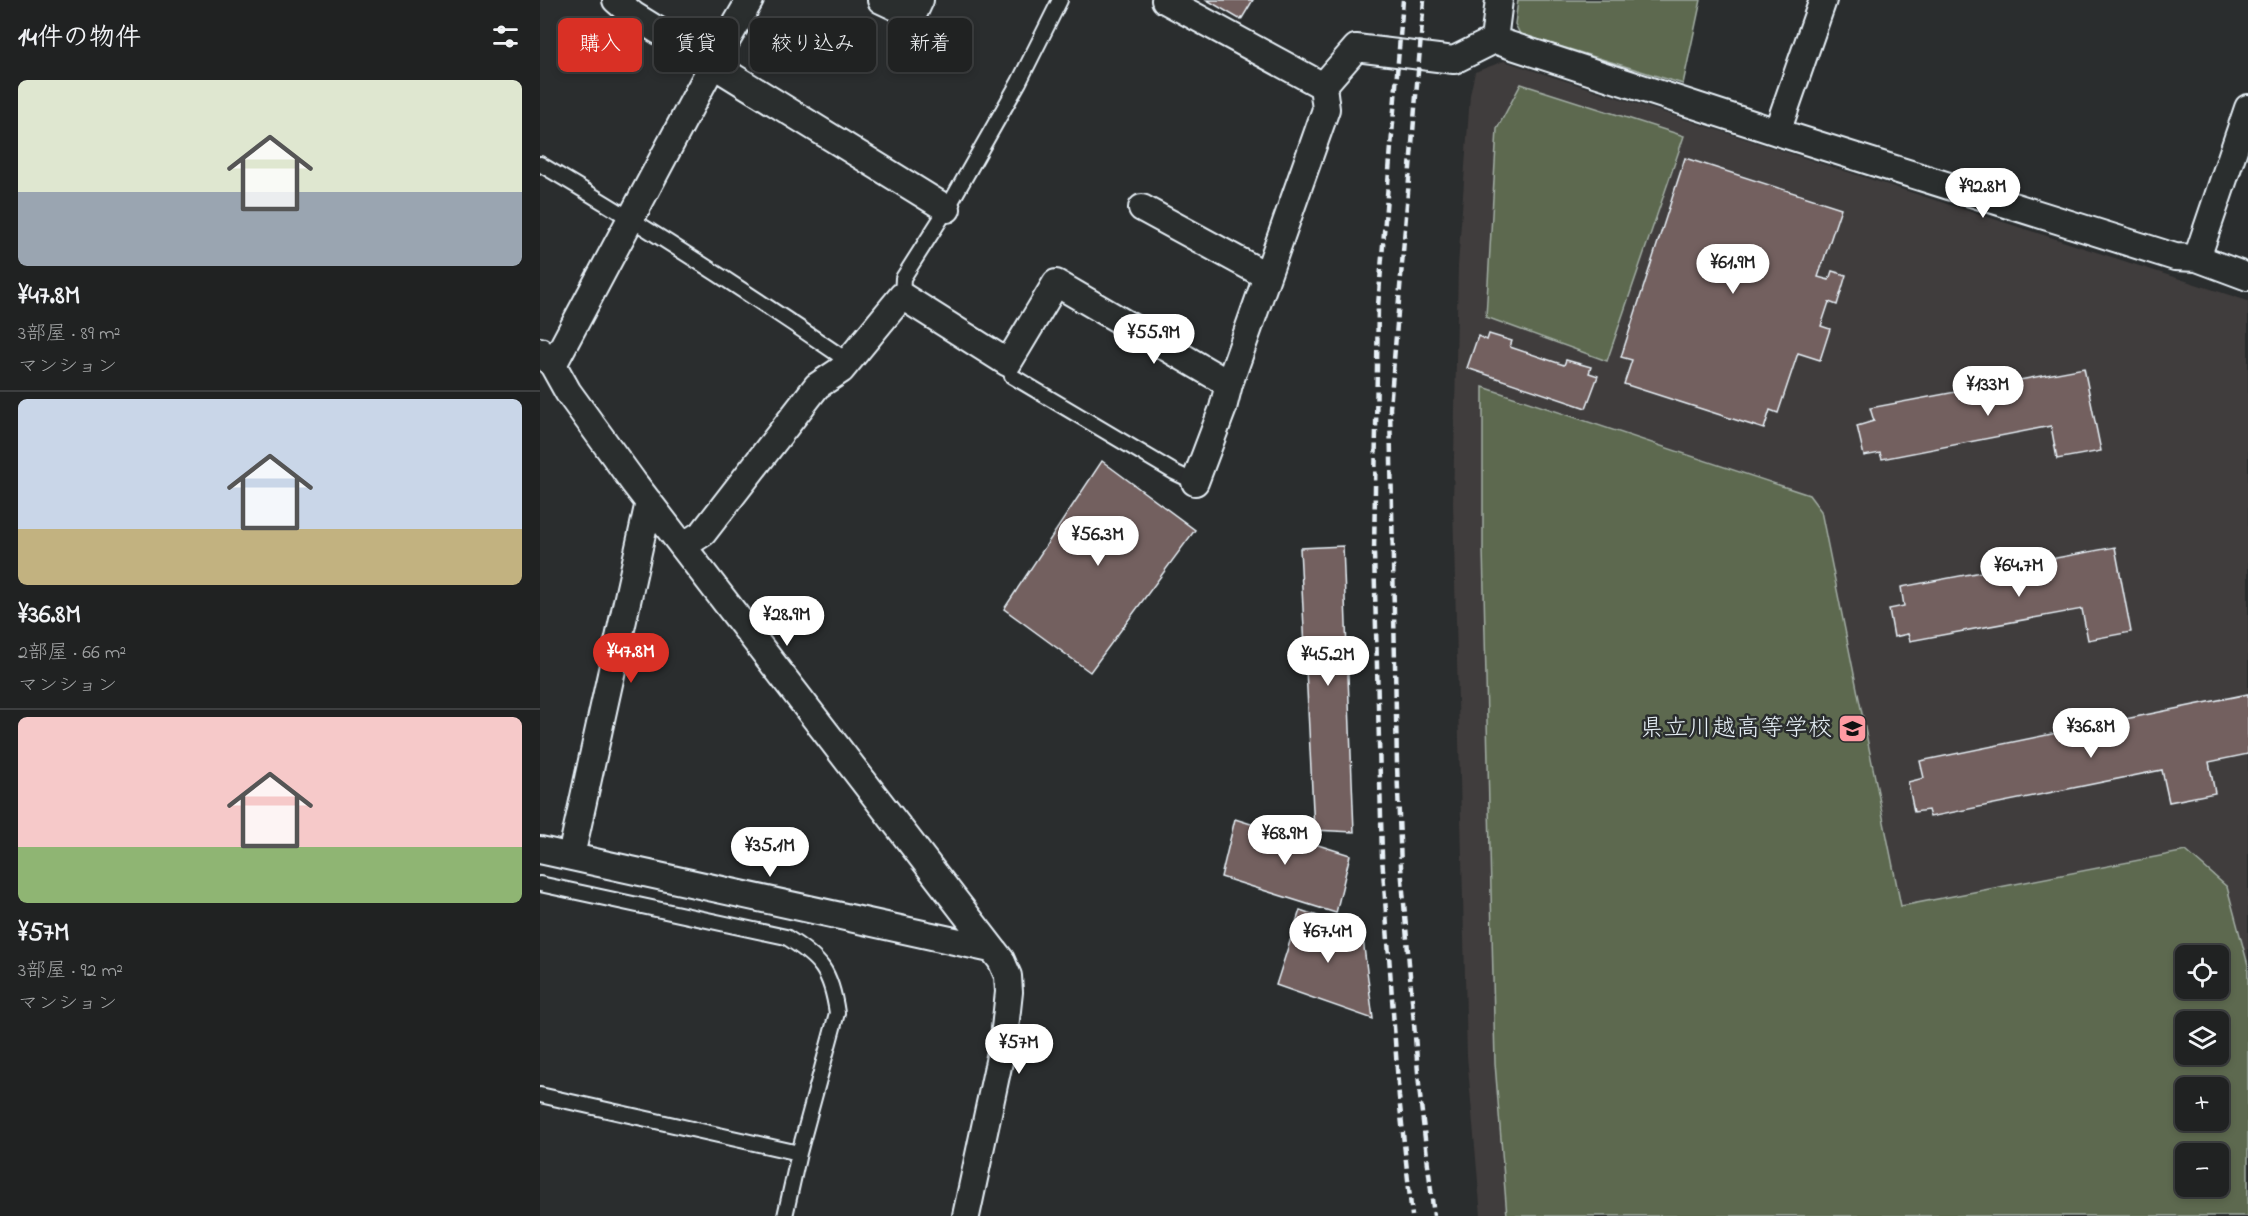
<!DOCTYPE html>
<html lang="ja">
<head>
<meta charset="utf-8">
<style>
	body { margin:0; font-family:"Indie Flower","Klee One",sans-serif; background:#282a2a; color:#f1f3f6; height:100vh; display:flex; flex-direction:column; font-size:22px; white-space:nowrap }
	* { box-sizing:border-box; margin:0 }
	p { font-size:20px; color:#a2a4a5 }
	.icon { flex:none; width:33px; height:33px; fill:none; stroke:currentColor; stroke-width:2; stroke-linecap:round; stroke-linejoin:round }
	.map { position:relative; flex:1; overflow:hidden }
	.details { display:flex; flex-direction:column; background:#202222; width:540px }
	.details>* { flex:none }
	.guide { position:absolute; left:18px; top:18px; width:570px; height:54px; display:flex; gap:12px }
	.buttons { position:absolute; left:1635px; top:945px; display:grid; gap:12px }
	.buttons a { display:grid; place-items:center; width:54px; height:54px; border-radius:9px; background:#202222; box-shadow:0 3px 9px #0003,0 0 0 2px #3d3f40; font-size:30px }
	.price { position:absolute; translate:-50% -51px; padding:0 14px; border-radius:21px; background:#fff; color:#222; font-size:20px; line-height:39px; filter:drop-shadow(0 2px 3px #0008) }
	.price::after { content:''; position:absolute; left:50%; top:36px; width:18px; height:14px; margin-left:-9px; background:inherit; clip-path:polygon(0 0,100% 0,50% 100%) }
	.price.active { background:#d93025; color:#fff }
	ul { padding:0; list-style:none }
	li { display:grid; align-content:center; gap:12px; height:318px; padding:0 18px }
	li+li { border-top:2px solid #3d3f40 }
	li span { display:grid; place-items:center; height:186px; border-radius:9px; color:#555 }
	li>.icon { margin-inline-start:auto }
	span .icon { width:108px; height:108px; fill:#fffc; stroke-width:1 }
	li b { font-size:26px }
	h2 { display:flex; justify-content:space-between; align-items:center; height:72px; padding:0 18px; font-size:26px }
	.tag { padding:0 21px; border-radius:9px; background:#202222; box-shadow:0 3px 9px #0003,0 0 0 2px #3d3f40; font-size:21px; line-height:54px }
	.tag.active { background:#d93025; color:#fff }
	main { display:flex; flex:1; min-height:0 }
	.map>svg:first-child { display:block }
	.built { fill:#403c3c; fill-rule:evenodd }
	.green { fill:#5d6950; stroke:#a2ada4; stroke-width:1.5; fill-rule:evenodd }
	.building { fill:#73605e; stroke:#e8f1f8; stroke-width:1.5 }
	.lines { fill:none; stroke-linecap:round; stroke-linejoin:round }
	.service-casing { stroke:#e8f1f8; stroke-width:18 }
	.minor-casing { stroke:#e8f1f8; stroke-width:30 }
	.service { stroke:#2a2d2e; stroke-width:14 }
	.minor { stroke:#2a2d2e; stroke-width:26 }
	.rail { stroke:#e8f1f8; stroke-width:4.5; stroke-dasharray:9 4.5; stroke-linecap:butt }
	.labels { text-anchor:middle; dominant-baseline:central; stroke-width:5; stroke-linejoin:round; paint-order:stroke }
	.poi-label { font-size:24px; fill:#e8f1f8; stroke:#2a2d2e; text-anchor:end }
</style>
</head>
<body>
<main>
<section class="details">
<h2>14件の物件<svg class="icon" aria-label="filters" viewBox="0 0 24 24"><path d="M4 7h16M4 17h16"/><circle cx="9" cy="7" r="2"/><circle cx="15" cy="17" r="2"/></svg></h2>
<ul>
<li><span style="background:linear-gradient(#dfe7d0 60%,#9aa5b1 0)"><svg class="icon" aria-label="home" viewBox="0 0 24 24"><path d="M3 11l9-7 9 7M6 9v11h12V9"/></svg></span><div><b>¥47.8M</b><p>3部屋 · 89 m²</p><p>マンション</p></div></li>
<li><span style="background:linear-gradient(#c9d6e8 70%,#c2b280 0)"><svg class="icon" aria-label="home" viewBox="0 0 24 24"><path d="M3 11l9-7 9 7M6 9v11h12V9"/></svg></span><div><b>¥36.8M</b><p>2部屋 · 66 m²</p><p>マンション</p></div></li>
<li><span style="background:linear-gradient(#f6c9c9 70%,#8fb573 0)"><svg class="icon" aria-label="home" viewBox="0 0 24 24"><path d="M3 11l9-7 9 7M6 9v11h12V9"/></svg></span><div><b>¥57M</b><p>3部屋 · 92 m²</p><p>マンション</p></div></li>
</ul>
</section>
<div class="map">
<svg width="1708" height="1216" viewBox="0 0 1708 1216">
	<rect width="100%" height="100%" fill="#2a2d2e"/>
	<filter id="ink" filterUnits="userSpaceOnUse"><feTurbulence type="fractalNoise" baseFrequency=".0167" numOctaves="2"/><feDisplacementMap in="SourceGraphic" scale="12" xChannelSelector="R" yChannelSelector="G"/><feConvolveMatrix kernelMatrix="1 2 1 2 8 2 1 2 1" color-interpolation-filters="sRGB"/></filter>
	<g filter="url(#ink)">
		<path class="built" d="M964,61L1708,301V1216H941L927,1056L913,503L918,266L930,95L935,72ZM1646,956H1678V988H1646ZM1646,1022H1678V1054H1646ZM1646,1088H1678V1120H1646ZM1646,1154H1678V1186H1646Z"/>
		<path class="green" d="M978,0H1161L1143,84L980,34L975,24Z
			M981,84L1144,136L1067,361L946,317L957,129Z
			M943,387L1269,495L1281,511L1361,906L1646,851L1687,887L1708,965V1216H967L955,1063L943,548ZM1646,956H1678V988H1646ZM1646,1022H1678V1054H1646ZM1646,1088H1678V1120H1646ZM1646,1154H1678V1186H1646Z"/>
		<path class="building" d="M667,0H713L701,20Z
			M1145,158L1301,208L1278,277L1289,280L1292,271L1306,275L1297,305L1289,302L1281,326L1290,329L1280,360L1258,353L1238,413L1230,410L1224,429L1084,384L1092,360L1081,357Z
			M949,334L972,341L970,347L1024,365L1026,360L1051,367L1049,373L1058,376L1046,408L927,368L938,336L947,340Z
			M1544,368L1561,451L1517,459L1511,426L1342,459L1340,453L1324,456L1317,426L1334,421L1330,408Z
			M562,461L655,530L550,672L464,609Z
			M803,546L814,832L774,830L760,548Z
			M1575,547L1591,632L1548,640L1542,609L1370,641L1368,634L1354,637L1349,609L1364,606L1361,587Z
			M1708,694V754L1669,762L1675,793L1629,802L1622,770L1390,817L1388,810L1374,812L1368,782L1384,778L1380,761Z
			M695,819L810,855L796,913L681,877Z
			M760,910L822,931L833,1019L736,985Z"/>
		<g class="lines">
			<defs>
				<path id="service" d="M0,164C105,226 207,292 308,361
					M362,296L363,278L407,209L479,82L520,0
					M468,363L472,376L634,472L655,482
					M0,884L246,937C281,959 291,971 297,1013L259,1153L245,1216
					M0,1095L259,1153"/>
				<path id="minor" d="M76,0L93,15L407,209
					M341,0L373,15L380,0
					M959,0L954,40L1237,132L1635,257L1657,258L1708,277
					M783,86L816,48L914,60L954,40
					M1237,132L1283,0
					M602,208L727,276
					M1657,258L1708,108
					M0,351L13,365L28,392L94,483L461,960L468,976L469,992L464,1038L426,1216
					M13,365L173,64L210,0
					M655,482L683,408L689,384
					M143,546L163,533L277,386L301,370L362,296L468,363L516,283L689,384L786,109L783,86L625,0
					M0,850L451,949
					M31,856L109,502"/>
			</defs>
			<use href="#service" class="service-casing"/>
			<use href="#minor" class="minor-casing"/>
			<use href="#service" class="service"/>
			<use href="#minor" class="minor"/>
			<path class="rail" d="M863,0L838,306L834,552L842,856L859,1097L872,1216
				M884,0L850,408L857,765L861,867L880,1096L894,1216"/>
		</g>
	</g>
	<defs>
		<symbol id="school-square" viewBox="-11 -11 22 22"><rect x="-9" y="-9" width="18" height="18" rx="4" fill="#ff9aa2" stroke="#2a2d2e"/><path d="M0-5L7-2L0 1L-7-2ZM-4 1L0 2.5L4 1V4Q0 6-4 4Z" fill="#111"/></symbol>
	</defs>
	<g fill-rule="evenodd">
		<use href="#school-square" x="1296" y="712" width="33" height="33"/>
	</g>
	<g class="labels">
		<g class="poi-label">
			<text x="1292" y="729">県立川越高等学校</text>
		</g>
	</g>
</svg>
<div class="buttons">
<a><svg class="icon" aria-label="locate" viewBox="0 0 24 24"><circle cx="12" cy="12" r="6"/><path d="M12 2v4M12 18v4M2 12h4M18 12h4"/></svg></a>
<a><svg class="icon" aria-label="layers" viewBox="0 0 24 24"><path d="M12 4l9 5-9 5-9-5zM3 14l9 5 9-5"/></svg></a>
<a>+</a>
<a>−</a>
</div>
<b class="price" style="left:1443px;top:219px">¥92.8M</b>
<b class="price" style="left:1193px;top:295px">¥61.9M</b>
<b class="price" style="left:614px;top:365px">¥55.9M</b>
<b class="price" style="left:1448px;top:417px">¥133M</b>
<b class="price" style="left:558px;top:567px">¥56.3M</b>
<b class="price" style="left:1479px;top:598px">¥64.7M</b>
<b class="price" style="left:247px;top:647px">¥28.9M</b>
<b class="price active" style="left:91px;top:684px">¥47.8M</b>
<b class="price" style="left:788px;top:687px">¥45.2M</b>
<b class="price" style="left:1551px;top:759px">¥36.8M</b>
<b class="price" style="left:745px;top:866px">¥68.9M</b>
<b class="price" style="left:230px;top:878px">¥35.1M</b>
<b class="price" style="left:788px;top:964px">¥67.4M</b>
<b class="price" style="left:479px;top:1075px">¥57M</b>
<div class="guide">
<a class="tag active">購入</a>
<a class="tag">賃貸</a>
<a class="tag">絞り込み</a>
<a class="tag">新着</a>
</div>
</div>
</main>
</body>
</html>
